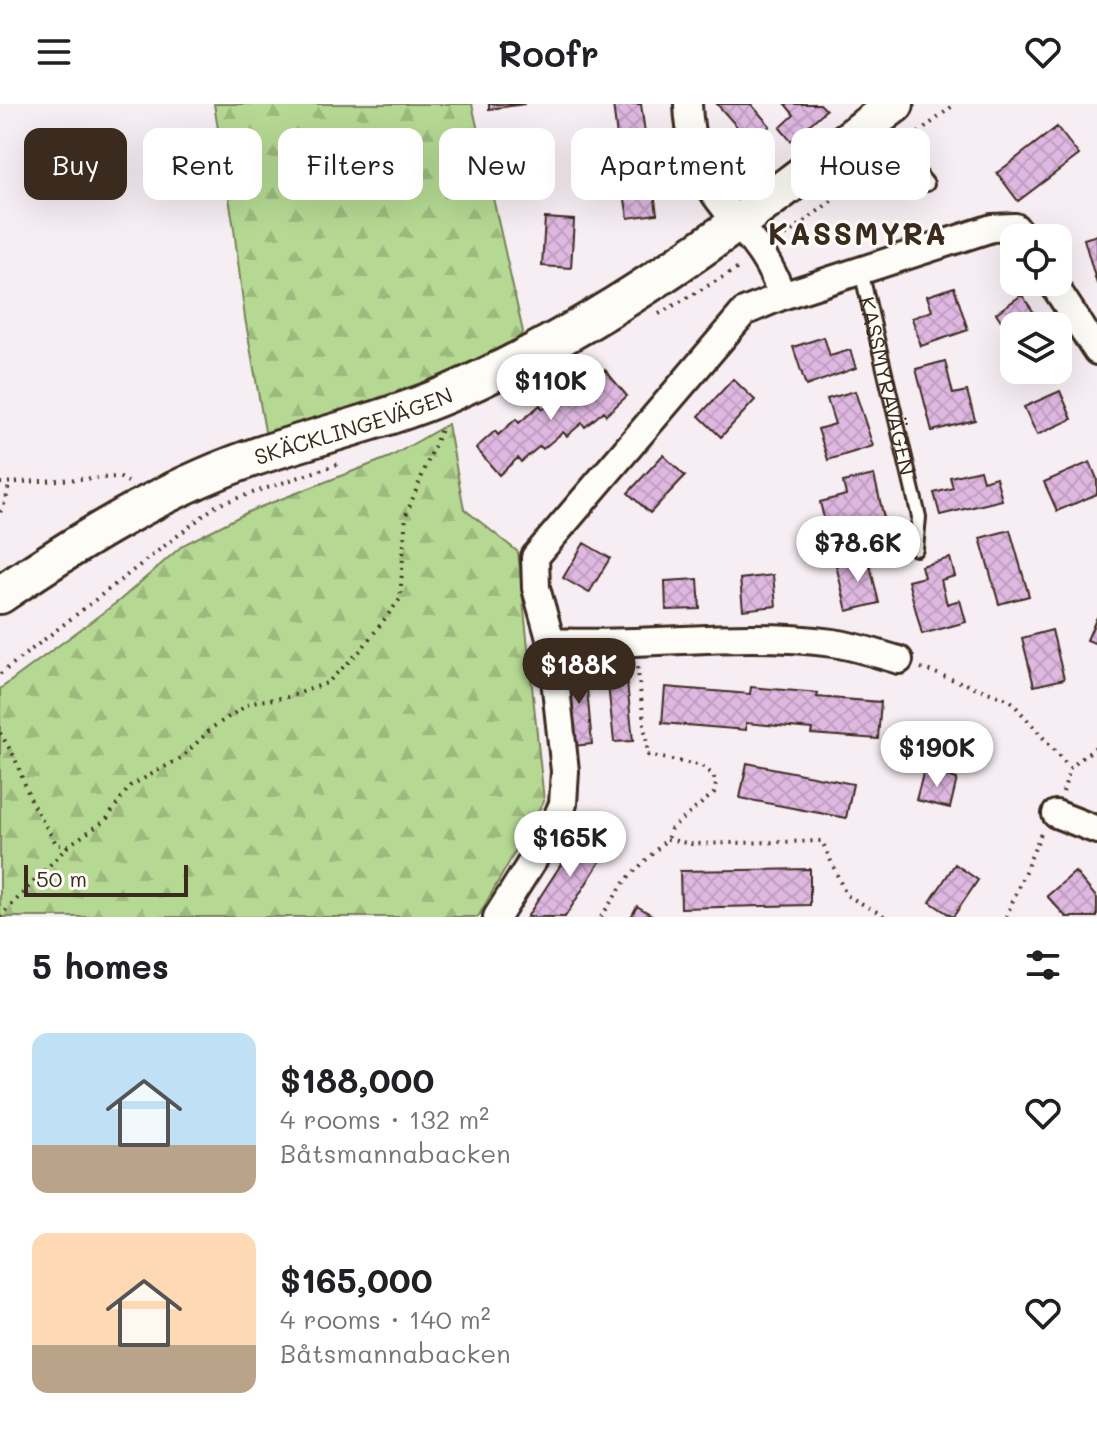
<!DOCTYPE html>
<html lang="en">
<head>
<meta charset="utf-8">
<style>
	body { margin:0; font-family:Mali,sans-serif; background:#f6f6f6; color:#202124; height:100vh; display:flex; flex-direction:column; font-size:30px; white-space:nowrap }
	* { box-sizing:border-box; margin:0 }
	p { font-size:26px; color:#757577 }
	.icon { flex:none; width:44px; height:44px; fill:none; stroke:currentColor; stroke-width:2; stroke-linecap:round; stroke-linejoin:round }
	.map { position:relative; height:813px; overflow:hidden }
	.details { display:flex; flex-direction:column; background:#fff; flex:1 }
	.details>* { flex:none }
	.top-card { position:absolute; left:24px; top:24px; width:1050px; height:72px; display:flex; gap:16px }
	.controls { position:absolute; left:1000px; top:120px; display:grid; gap:16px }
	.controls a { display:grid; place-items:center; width:72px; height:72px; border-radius:16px; background:#fff; box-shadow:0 8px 32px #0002; font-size:40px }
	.scale { position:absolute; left:24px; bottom:20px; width:164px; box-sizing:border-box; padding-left:8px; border:4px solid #3b2a1e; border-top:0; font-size:22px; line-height:28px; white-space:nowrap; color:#3b2a1e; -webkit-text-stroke:6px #fdfcf7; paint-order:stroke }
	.price { position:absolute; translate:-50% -68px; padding:0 18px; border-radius:28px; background:#fff; color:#222; font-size:26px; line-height:52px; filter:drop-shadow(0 2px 4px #0008) }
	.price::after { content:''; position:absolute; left:50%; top:48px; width:24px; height:18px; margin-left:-12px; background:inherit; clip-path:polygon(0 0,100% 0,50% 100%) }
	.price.active { background:#3b2a1e; color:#fff }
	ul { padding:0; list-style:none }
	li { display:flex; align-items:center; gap:24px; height:200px; padding:0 32px }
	li span { display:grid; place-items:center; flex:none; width:224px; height:160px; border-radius:16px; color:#555 }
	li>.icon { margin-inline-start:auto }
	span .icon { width:96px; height:96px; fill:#fffc; stroke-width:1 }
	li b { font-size:34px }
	h2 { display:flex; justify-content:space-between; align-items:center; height:96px; padding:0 32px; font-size:34px }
	.chip { padding:0 28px; border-radius:16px; background:#fff; box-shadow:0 8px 32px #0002; font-size:28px; line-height:72px }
	.chip.active { background:#3b2a1e; color:#fff }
	header { display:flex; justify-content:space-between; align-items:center; height:104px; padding:0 32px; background:#fff; font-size:36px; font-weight:600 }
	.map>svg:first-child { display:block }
	.forest { fill:url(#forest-firs); stroke:#788258; stroke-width:2 }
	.building { fill:url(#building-cross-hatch); stroke:#3b2a1e; stroke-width:2 }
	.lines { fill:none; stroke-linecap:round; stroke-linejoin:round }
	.lane-casing { stroke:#3b2a1e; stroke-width:18 }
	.street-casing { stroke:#3b2a1e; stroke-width:32 }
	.secondary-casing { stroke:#3b2a1e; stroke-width:42 }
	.path { stroke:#3b2a1e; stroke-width:4; stroke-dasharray:2 6; stroke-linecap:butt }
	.lane { stroke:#fdfcf7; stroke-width:12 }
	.street { stroke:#fdfcf7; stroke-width:26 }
	.secondary { stroke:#fdfcf7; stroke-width:36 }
	.labels { text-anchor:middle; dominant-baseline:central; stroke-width:6; stroke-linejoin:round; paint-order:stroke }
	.street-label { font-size:22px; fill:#3b2a1e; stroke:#fdfcf7 }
	.district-label { font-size:30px; font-weight:bold; letter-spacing:2px; fill:#3b2a1e; stroke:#fdfcf7 }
</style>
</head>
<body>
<header><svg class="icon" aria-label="menu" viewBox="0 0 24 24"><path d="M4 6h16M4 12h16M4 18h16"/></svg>Roofr<svg class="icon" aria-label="heart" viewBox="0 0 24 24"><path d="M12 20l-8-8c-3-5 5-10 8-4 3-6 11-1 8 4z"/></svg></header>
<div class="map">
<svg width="1097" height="813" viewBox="0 0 1097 813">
	<defs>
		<pattern id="forest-firs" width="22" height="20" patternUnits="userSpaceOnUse" patternTransform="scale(2)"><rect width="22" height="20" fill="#b5d993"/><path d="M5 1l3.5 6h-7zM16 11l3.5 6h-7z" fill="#9dba7e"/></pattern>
		<pattern id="building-cross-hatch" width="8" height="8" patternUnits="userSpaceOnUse" patternTransform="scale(2)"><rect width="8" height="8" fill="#dfb8e1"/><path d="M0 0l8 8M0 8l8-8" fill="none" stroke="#c09ec1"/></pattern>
	</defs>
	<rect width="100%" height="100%" fill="#f7eef3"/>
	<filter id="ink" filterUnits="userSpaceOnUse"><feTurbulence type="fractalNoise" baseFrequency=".0125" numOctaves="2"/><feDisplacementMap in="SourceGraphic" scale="16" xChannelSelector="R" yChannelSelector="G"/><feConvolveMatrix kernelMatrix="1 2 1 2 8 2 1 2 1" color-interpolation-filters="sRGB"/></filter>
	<g filter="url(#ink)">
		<path class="forest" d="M214,0H472L523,228L507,249L266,333L245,214L234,125Z
			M448,320L464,405L518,448L544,697L478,813H0V585L120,496L183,441L250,407L390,353Z"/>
		<path class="building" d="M489,0H525L489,5Z
			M613,0H641L645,29L617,33Z
			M717,0H751L770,22L735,52L723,39L739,25Z
			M785,0H820L826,6L791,37L780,24L794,11Z
			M1057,23L1079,51L1018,97L997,69Z
			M544,30L549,59L544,60L546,68L518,73L512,35Z
			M651,68L657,110L628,114L621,72Z
			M545,114L574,116L571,164L542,162Z
			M1097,131V180L1084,135Z
			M954,183L968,226L921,242L912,214L932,207L927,192Z
			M1022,191L1043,222H1014V236L996,209Z
			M824,233L830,252L850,246L856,264L806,282L793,243Z
			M945,257L953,290L967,287L975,316L932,327L916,265Z
			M605,266L627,292L606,311L604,307L585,323L582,319L567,332L563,328L543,345L540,342L521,358L518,354L499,371L476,344L495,327L498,331L516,315L519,319L540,301L543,305L559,292L563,295L582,279L585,283Z
			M733,275L755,296L721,333L699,312Z
			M855,287L873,342L828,356L818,325L835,320L827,295Z
			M1060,287L1072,315L1037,331L1024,303Z
			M663,351L685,372L650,409L628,389Z
			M1090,358L1097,375V390L1057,407L1044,378Z
			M980,366L983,377L996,373L1002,396L940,411L934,389L953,384L950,373Z
			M874,371L884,414L827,427L820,398L846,391L843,378Z
			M1010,426L1029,492L999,500L980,434Z
			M584,439L610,454L589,489L563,474Z
			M868,453L879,499L847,507L836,461Z
			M950,454L955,472L941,476L947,500L960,496L966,518L922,530L908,477L924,473L921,462Z
			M773,471L776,502L743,506L740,475Z
			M698,475L700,505L666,506L665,477Z
			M1097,513V540L1087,536Z
			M1052,526L1064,575L1034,582L1022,534Z
			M625,559L633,637L614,638L606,561Z
			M585,563L592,640L573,642L566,565Z
			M665,583L750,590L751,583L818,589L817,593L881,598L878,635L811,630L812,625L746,619V626L662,619Z
			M747,659L853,680L846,714L740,694Z
			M924,666L957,675L950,704L916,696Z
			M582,728L608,745L565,813H527Z
			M955,760L978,776L953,813L930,798Z
			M810,765V801L681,804L680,767Z
			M1075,768L1097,794V813H1066L1047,792Z
			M637,802L655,813H631Z"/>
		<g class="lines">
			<defs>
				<g id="lane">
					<path d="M877,18L927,80"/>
					<path id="s1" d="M861,167L919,413L916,445"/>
				</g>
				<path id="street" d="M688,0C689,30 697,64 714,89C742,129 765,143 782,192L992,124L1015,123L1023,134
					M1052,178L1097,247
					M782,192L744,208L535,453L536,484L551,538C645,543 739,526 833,539C855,542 877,550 899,556
					M1056,710L1097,726
					M497,813L550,729L563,700L565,667L551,538"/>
				<g id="secondary">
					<path id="s2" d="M0,491C78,438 159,387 249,355C315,332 385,317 450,289C613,218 755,108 895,0"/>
				</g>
			</defs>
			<use href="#lane" class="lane-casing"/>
			<use href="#street" class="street-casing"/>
			<use href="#secondary" class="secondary-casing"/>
			<path class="path" d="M912,34L955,0
				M779,137L886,55
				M659,210L742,162
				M0,379L119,373L128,378
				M0,408L6,397L9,379
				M921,564L1010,596L1070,664
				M0,570L217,401L341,359
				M0,629L14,652L33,701L57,741H69L106,716L130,682L181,654L213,623L252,598L289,593L327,579L361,546L400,495L406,411L442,323
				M1063,688L1070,664L1097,642
				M667,735L691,740L822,737L846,791L886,813
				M0,813L69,741
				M601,813L625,777L667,735L671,725L714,689L716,680L713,671L702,662L648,651L637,560
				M1006,813L1042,727"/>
			<use href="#lane" class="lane"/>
			<use href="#street" class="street"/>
			<use href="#secondary" class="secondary"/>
		</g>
	</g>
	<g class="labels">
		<g class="street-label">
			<text stroke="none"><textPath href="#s1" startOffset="118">KASSMYRAVÄGEN</textPath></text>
			<text stroke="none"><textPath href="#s2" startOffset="394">SKÄCKLINGEVÄGEN</textPath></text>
		</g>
		<g class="district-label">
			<text x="858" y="129">KASSMYRA</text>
		</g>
	</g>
</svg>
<div class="controls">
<a><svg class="icon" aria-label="locate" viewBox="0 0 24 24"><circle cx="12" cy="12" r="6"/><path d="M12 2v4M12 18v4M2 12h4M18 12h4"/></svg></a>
<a><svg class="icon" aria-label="layers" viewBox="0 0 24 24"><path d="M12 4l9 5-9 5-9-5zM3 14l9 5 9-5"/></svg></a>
</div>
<div class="scale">50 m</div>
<b class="price" style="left:551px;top:318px">$110K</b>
<b class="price" style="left:858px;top:480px">$78.6K</b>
<b class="price active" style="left:579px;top:602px">$188K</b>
<b class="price" style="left:937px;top:685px">$190K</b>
<b class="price" style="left:570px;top:775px">$165K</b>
<div class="top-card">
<a class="chip active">Buy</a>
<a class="chip">Rent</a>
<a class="chip">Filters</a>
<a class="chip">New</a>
<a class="chip">Apartment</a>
<a class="chip">House</a>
</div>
</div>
<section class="details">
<h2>5 homes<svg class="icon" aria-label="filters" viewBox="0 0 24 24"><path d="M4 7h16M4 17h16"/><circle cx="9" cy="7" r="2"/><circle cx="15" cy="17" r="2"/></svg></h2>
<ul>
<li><span style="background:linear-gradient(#bfe0f5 70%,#b9a48a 0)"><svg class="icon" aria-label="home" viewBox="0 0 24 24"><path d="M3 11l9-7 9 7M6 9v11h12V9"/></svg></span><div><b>$188,000</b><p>4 rooms · 132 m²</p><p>Båtsmannabacken</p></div><svg class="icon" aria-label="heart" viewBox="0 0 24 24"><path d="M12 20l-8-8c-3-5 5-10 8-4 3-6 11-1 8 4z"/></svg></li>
<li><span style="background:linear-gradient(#ffd9b3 70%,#b9a48a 0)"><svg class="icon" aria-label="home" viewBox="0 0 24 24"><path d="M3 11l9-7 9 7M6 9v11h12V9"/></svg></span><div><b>$165,000</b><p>4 rooms · 140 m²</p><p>Båtsmannabacken</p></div><svg class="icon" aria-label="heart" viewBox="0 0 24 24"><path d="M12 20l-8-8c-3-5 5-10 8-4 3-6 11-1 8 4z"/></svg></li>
</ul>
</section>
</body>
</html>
